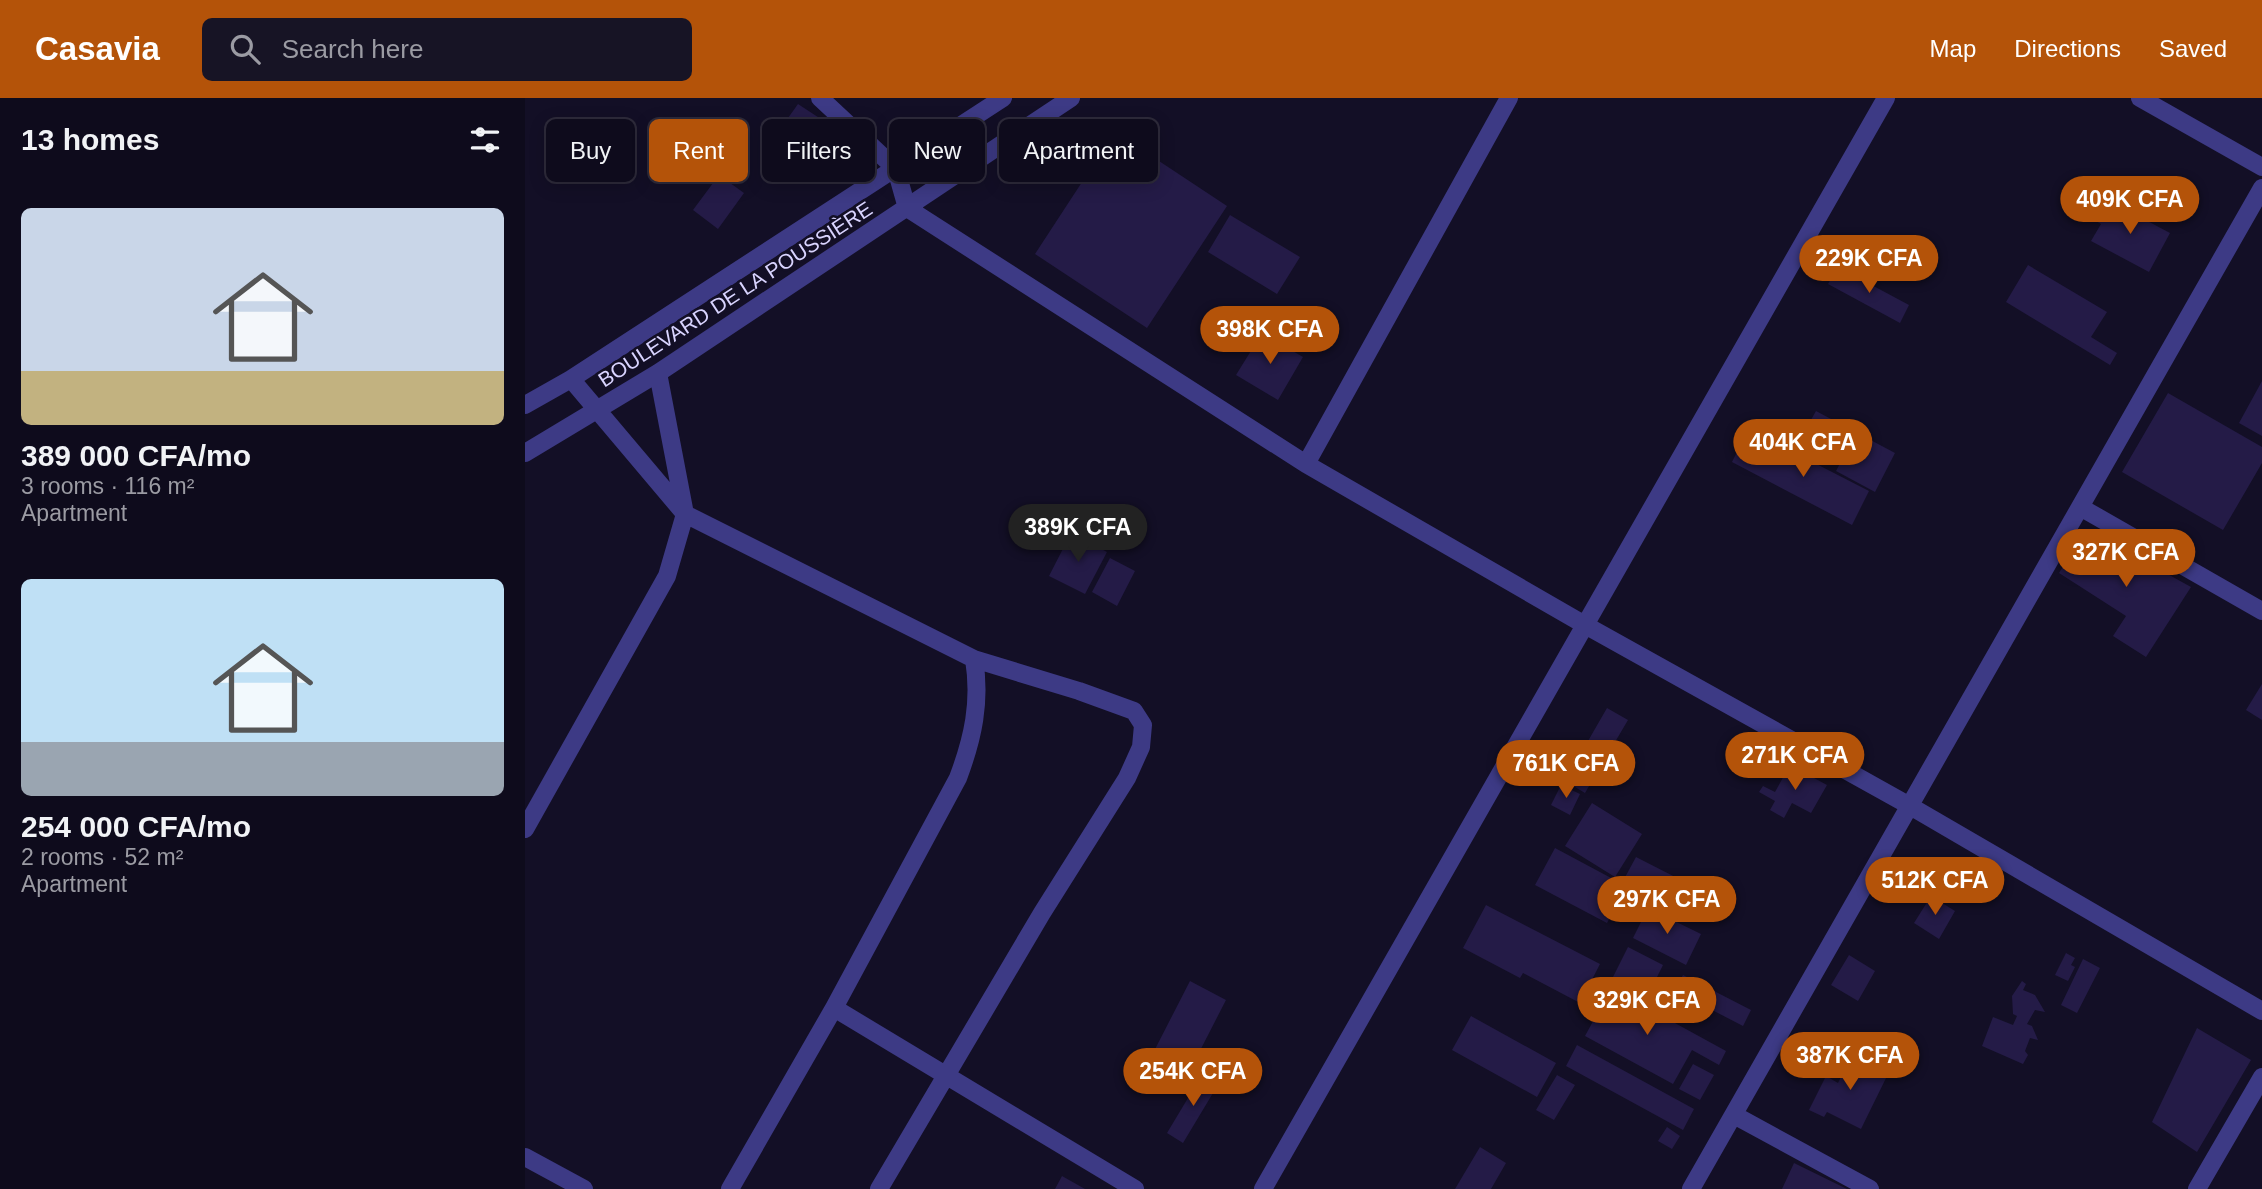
<!DOCTYPE html>
<html lang="en">
<head>
<meta charset="utf-8">
<style>
	body { margin:0; font-family:Helvetica,sans-serif; background:#171425; color:#f1f3f6; height:100vh; display:flex; flex-direction:column; font-size:26px; white-space:nowrap }
	* { box-sizing:border-box; margin:0 }
	p { font-size:23px; color:#9b9ba3 }
	.icon { flex:none; width:38px; height:38px; fill:none; stroke:currentColor; stroke-width:2; stroke-linecap:round; stroke-linejoin:round }
	.map { position:relative; flex:1; overflow:hidden }
	.panel { display:flex; flex-direction:column; background:#0e0b1c; width:525px }
	.panel>* { flex:none }
	.hud { position:absolute; left:21px; top:21px; width:665px; height:63px; display:flex; gap:14px }
	.price { position:absolute; translate:-50% -60px; padding:0 16px; border-radius:24px; background:#b45309; color:#fff; font-size:23px; line-height:46px; filter:drop-shadow(0 2px 4px #0008) }
	.price::after { content:''; position:absolute; left:50%; top:42px; width:21px; height:16px; margin-left:-10px; background:inherit; clip-path:polygon(0 0,100% 0,50% 100%) }
	.price.on { background:#222; color:#fff }
	ul { padding:0; list-style:none }
	li { display:grid; align-content:center; gap:14px; height:371px; padding:0 21px }
	li span { display:grid; place-items:center; height:217px; border-radius:10px; color:#555 }
	li>.icon { margin-inline-start:auto }
	span .icon { width:126px; height:126px; fill:#fffc; stroke-width:1 }
	li b { font-size:30px }
	h2 { display:flex; justify-content:space-between; align-items:center; height:84px; padding:0 21px; font-size:30px }
	.tag { padding:0 24px; border-radius:10px; background:#0e0b1c; box-shadow:0 4px 18px #0003,0 0 0 2px #2e2b3b; font-size:24px; line-height:63px }
	.tag.on { background:#b45309; color:#fff }
	header { display:flex; align-items:center; gap:42px; box-sizing:border-box; height:98px; padding:0 35px; background:#b45309; color:#fff }
	header strong { font-size:33px }
	nav { display:flex; gap:38px; margin-inline-start:auto; font-size:24px }
	.search { width:490px; height:63px; background:#171425; display:flex; align-items:center; gap:18px; box-sizing:border-box; padding:0 24px; border-radius:10px; color:#9b9ba3; font-size:26px }
	main { display:flex; flex:1; min-height:0 }
	.map>svg:first-child { display:block }
	.building { fill:#241b47 }
	.lines { fill:none; stroke-linecap:round; stroke-linejoin:round }
	.street { stroke:#3d3a85; stroke-width:18 }
	.labels { text-anchor:middle; dominant-baseline:central; stroke-width:5; stroke-linejoin:round; paint-order:stroke }
	.street-label { font-size:21px; fill:#d9d4ff; stroke:#130f26 }
</style>
</head>
<body>
<header>
<strong>Casavia</strong>
<div class="search"><svg class="icon" aria-label="search" viewBox="0 0 24 24"><circle cx="10" cy="10" r="6"/><path d="M15 15l6 6"/></svg>Search here</div>
<nav><a>Map</a><a>Directions</a><a>Saved</a></nav>
</header>
<main>
<section class="panel">
<h2>13 homes<svg class="icon" aria-label="filters" viewBox="0 0 24 24"><path d="M4 7h16M4 17h16"/><circle cx="9" cy="7" r="2"/><circle cx="15" cy="17" r="2"/></svg></h2>
<ul>
<li><span style="background:linear-gradient(#c9d6e8 75%,#c2b280 0)"><svg class="icon" aria-label="home" viewBox="0 0 24 24"><path d="M3 11l9-7 9 7M6 9v11h12V9"/></svg></span><div><b>389 000 CFA/mo</b><p>3 rooms · 116 m²</p><p>Apartment</p></div></li>
<li><span style="background:linear-gradient(#bfe0f5 75%,#9aa5b1 0)"><svg class="icon" aria-label="home" viewBox="0 0 24 24"><path d="M3 11l9-7 9 7M6 9v11h12V9"/></svg></span><div><b>254 000 CFA/mo</b><p>2 rooms · 52 m²</p><p>Apartment</p></div></li>
</ul>
</section>
<div class="map">
<svg width="1737" height="1091" viewBox="0 0 1737 1091">
	<rect width="100%" height="100%" fill="#130f26"/>
	<path class="building" d="M273,6L308,29L271,82L236,58Z
		M569,20L702,108L622,230L510,156L559,81L539,67Z
		M194,77L219,95L193,131L168,112Z
		M1583,102L1645,135L1624,174L1566,143L1576,126L1571,123Z
		M705,117L775,159L752,196L683,154Z
		M1503,167L1582,214L1566,239L1592,255L1585,267L1481,204Z
		M1313,169L1384,207L1375,225L1303,186Z
		M737,235L778,259L753,302L711,277Z
		M1737,283V338L1714,325Z
		M1643,295L1737,349V365L1698,432L1597,374Z
		M1291,313L1370,355L1350,394L1311,373L1324,348L1283,327Z
		M1219,340L1238,350L1243,341L1344,393L1327,427L1207,364Z
		M1561,431L1666,489L1621,559L1588,538L1601,518L1534,475Z
		M546,435L582,454L560,496L524,478Z
		M585,460L610,473L592,508L567,494Z
		M1737,586V622L1721,612Z
		M1082,610L1103,622L1060,695L1040,683Z
		M1265,667L1302,687L1286,715L1267,705L1259,720L1245,712L1250,703L1234,694L1238,688L1250,694Z
		M1036,687L1055,696L1045,717L1026,707Z
		M1067,705L1117,736L1090,779L1040,748Z
		M1030,750L1101,788L1082,825L1010,787Z
		M1111,759L1156,782L1142,807L1098,783Z
		M1406,798L1430,813L1414,841L1389,825Z
		M961,807L1075,866L1055,905L998,875L995,880L938,850Z
		M1123,810L1176,836L1161,867L1108,840Z
		M1103,849L1138,867L1131,881L1136,889L1148,895L1158,877L1226,912L1218,928L1164,900L1160,908L1138,897L1134,905L1087,881Z
		M1541,855L1550,860L1546,867L1550,869L1543,883L1530,877Z
		M1324,857L1350,873L1333,903L1306,887Z
		M1558,861L1575,870L1552,915L1536,907Z
		M665,883L701,902L662,978L626,959Z
		M1497,883L1501,886L1498,892L1510,897L1520,914L1510,912L1502,926L1507,928L1513,942L1505,940L1500,953L1503,957L1498,966L1457,948L1468,919L1488,927L1492,918L1488,916L1487,898Z
		M1086,890L1201,953L1194,967L1167,952L1148,986L1060,938Z
		M946,918L1031,965L1012,999L927,952Z
		M1672,930L1726,962L1672,1054L1627,1024Z
		M1052,947L1169,1011L1158,1032L1041,968Z
		M1314,952L1363,976L1336,1031L1302,1014L1299,1019L1284,1012L1301,978L1313,985L1323,964L1311,958Z
		M1168,966L1189,977L1175,1002L1154,991Z
		M678,975L694,985L658,1045L642,1035Z
		M1032,977L1050,987L1029,1022L1011,1012Z
		M1142,1029L1155,1038L1147,1051L1133,1043Z
		M955,1049L981,1065L966,1091H930Z
		M1269,1065L1322,1091H1257Z
		M537,1078L560,1091H530Z"/>
	<g class="lines">
		<path class="street" d="M295,0L371,71L382,110L781,366L1060,527L1385,708L1737,913
			M1615,0L1737,69
			M133,275L160,416L449,561C456,604 448,640 433,680L309,910L205,1091
			M0,307L46,281L478,0
			M0,355L133,275L546,0
			M781,366L984,0
			M1555,409L1737,513
			M0,731L142,478L160,416L46,281
			M309,910L610,1091
			M1209,1017L1345,1091
			M0,1059L59,1091
			M354,1091L517,815L602,680L616,649L618,627L609,613L554,593L449,561
			M738,1091L1361,0
			M1166,1091L1737,90
			M1672,1091L1737,979"/>
	</g>
	<g class="labels">
		<g class="street-label">
			<text transform="translate(210 196) rotate(-33)">BOULEVARD DE LA POUSSIÈRE</text>
		</g>
	</g>
</svg>
<b class="price" style="left:1605px;top:138px">409K CFA</b>
<b class="price" style="left:1344px;top:197px">229K CFA</b>
<b class="price" style="left:745px;top:268px">398K CFA</b>
<b class="price" style="left:1278px;top:381px">404K CFA</b>
<b class="price on" style="left:553px;top:466px">389K CFA</b>
<b class="price" style="left:1601px;top:491px">327K CFA</b>
<b class="price" style="left:1270px;top:694px">271K CFA</b>
<b class="price" style="left:1041px;top:702px">761K CFA</b>
<b class="price" style="left:1410px;top:819px">512K CFA</b>
<b class="price" style="left:1142px;top:838px">297K CFA</b>
<b class="price" style="left:1122px;top:939px">329K CFA</b>
<b class="price" style="left:1325px;top:994px">387K CFA</b>
<b class="price" style="left:668px;top:1010px">254K CFA</b>
<div class="hud">
<a class="tag">Buy</a>
<a class="tag on">Rent</a>
<a class="tag">Filters</a>
<a class="tag">New</a>
<a class="tag">Apartment</a>
</div>
</div>
</main>
</body>
</html>
